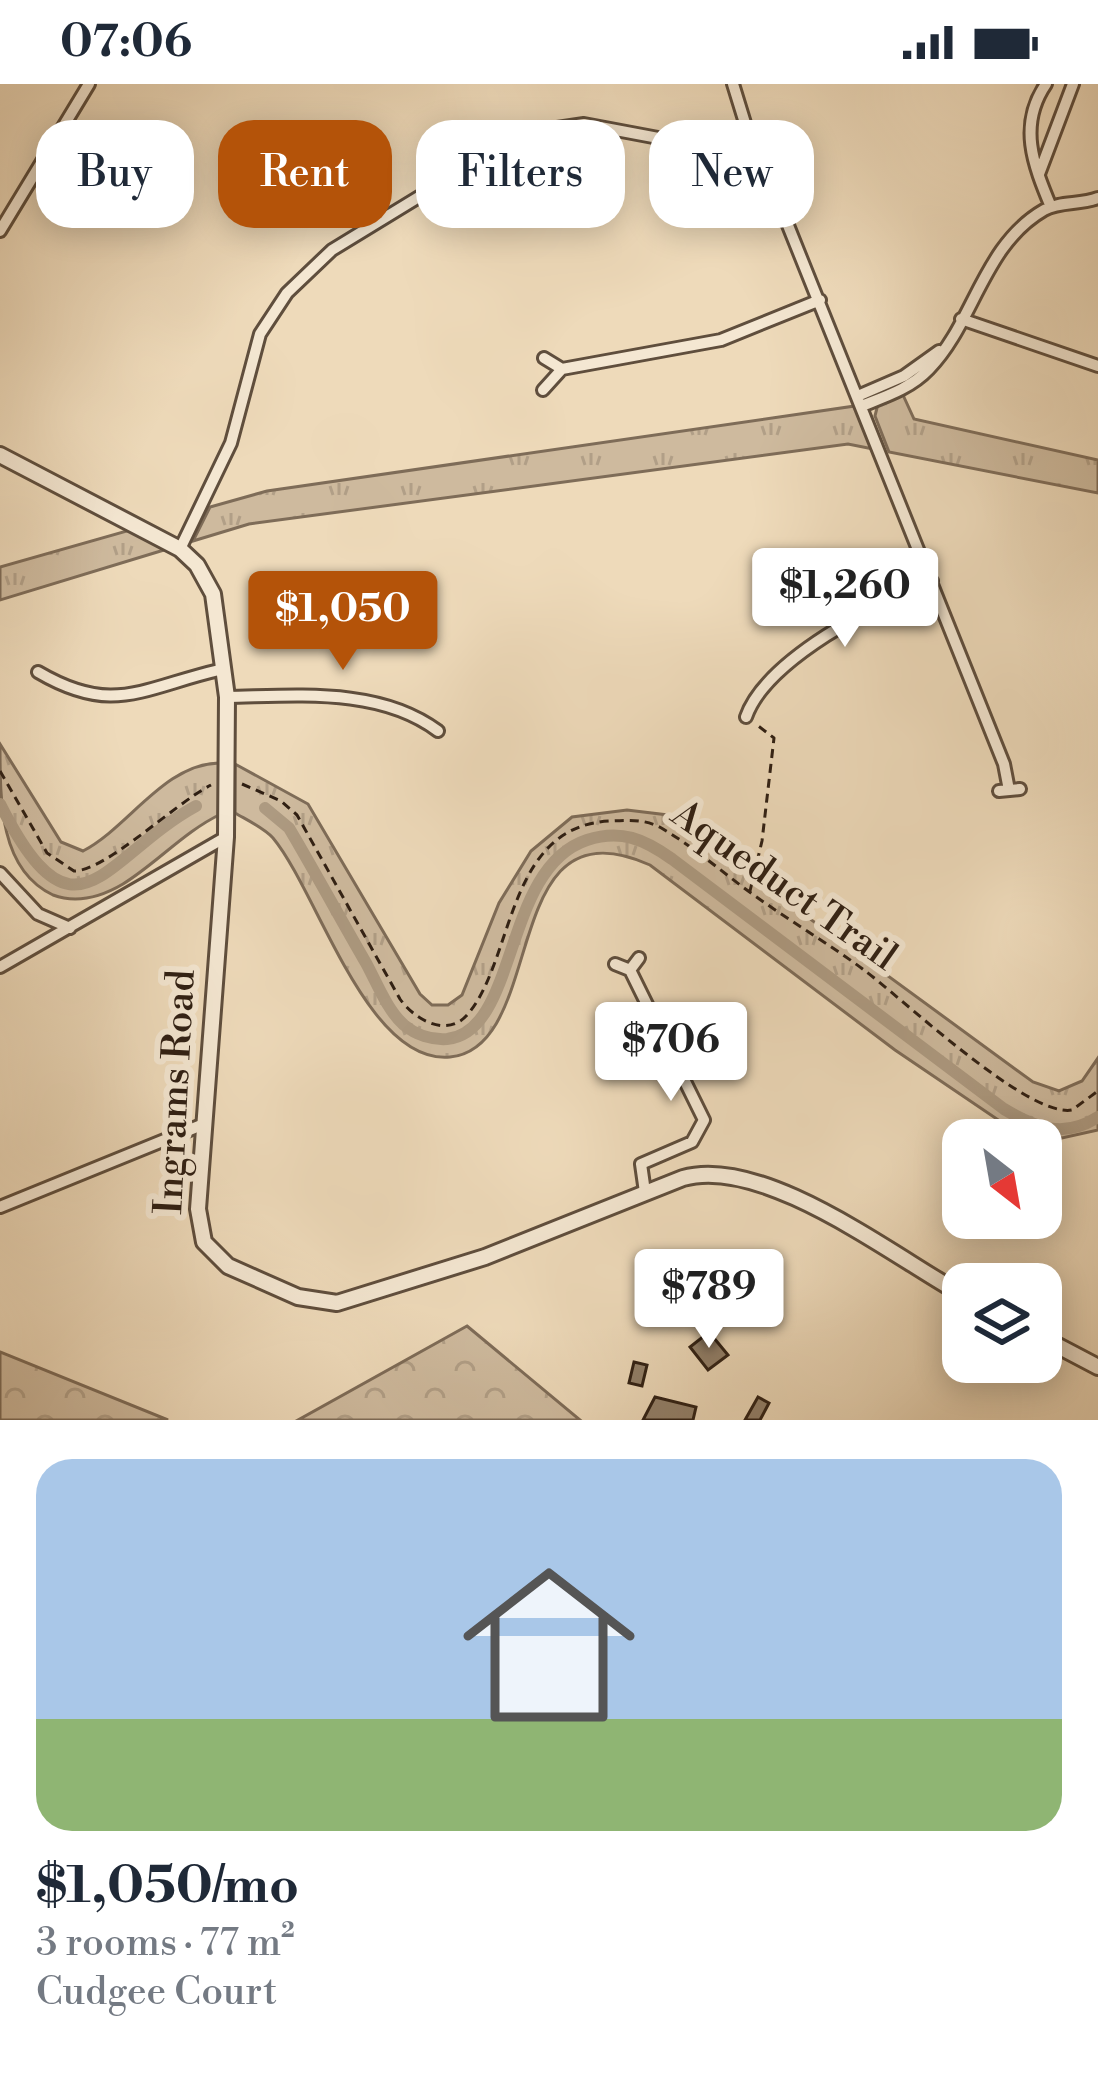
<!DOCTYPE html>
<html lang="en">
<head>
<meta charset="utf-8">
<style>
	body { margin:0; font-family:"Libre Bodoni",serif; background:#f2f2f3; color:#1f2937; height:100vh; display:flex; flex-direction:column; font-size:45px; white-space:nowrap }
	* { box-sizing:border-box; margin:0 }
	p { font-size:39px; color:#747a83 }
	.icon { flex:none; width:66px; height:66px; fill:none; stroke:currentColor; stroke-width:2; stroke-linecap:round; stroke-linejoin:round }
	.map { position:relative; height:1336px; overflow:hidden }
	.side { display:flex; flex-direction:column; background:#fff; flex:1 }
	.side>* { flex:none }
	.top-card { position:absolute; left:36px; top:36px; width:1026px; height:108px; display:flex; gap:24px }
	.needle { width:78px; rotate:149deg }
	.fabs { position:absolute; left:942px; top:1035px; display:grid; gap:24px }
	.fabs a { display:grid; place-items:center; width:120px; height:120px; border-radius:24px; background:#fff; box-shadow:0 6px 30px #0003; font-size:60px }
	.price { position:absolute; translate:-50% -102px; padding:0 27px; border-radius:12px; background:#fff; color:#222; font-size:39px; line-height:78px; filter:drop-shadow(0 3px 6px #0008) }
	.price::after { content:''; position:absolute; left:50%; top:72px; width:36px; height:27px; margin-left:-18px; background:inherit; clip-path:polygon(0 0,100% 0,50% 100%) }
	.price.active { background:#b45309; color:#fff }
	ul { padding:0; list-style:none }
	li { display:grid; align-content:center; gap:24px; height:636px; padding:0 36px }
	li+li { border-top:3px solid #e0e1e3 }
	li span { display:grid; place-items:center; height:372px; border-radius:36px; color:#555 }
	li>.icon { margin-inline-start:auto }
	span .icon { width:216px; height:216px; fill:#fffc; stroke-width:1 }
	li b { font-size:51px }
	.tag { padding:0 42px; border-radius:36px; background:#fff; box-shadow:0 6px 30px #0003; font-size:42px; line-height:108px }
	.tag.active { background:#b45309; color:#fff }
	.status { display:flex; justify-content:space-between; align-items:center; height:84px; padding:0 60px; background:#fff; direction:ltr }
	.status svg { height:33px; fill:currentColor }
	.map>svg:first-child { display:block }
	.grass { fill:url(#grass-tufts); stroke:#7e6c58; stroke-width:3 }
	.forest { fill:url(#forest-crowns); stroke:#7e6c58; stroke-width:3 }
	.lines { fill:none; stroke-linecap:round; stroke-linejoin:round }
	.canal { stroke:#ad9a81; stroke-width:12 }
	.building { fill:#92806a; stroke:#2f1f13; stroke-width:3 }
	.minor-casing { stroke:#5f4e3d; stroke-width:16 }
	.tertiary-casing { stroke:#5f4e3d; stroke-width:20 }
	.path { stroke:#2f1f13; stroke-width:3; stroke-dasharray:9 6; stroke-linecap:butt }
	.minor { stroke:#f4e7d2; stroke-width:10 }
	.tertiary { stroke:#f4e7d2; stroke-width:14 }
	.labels { text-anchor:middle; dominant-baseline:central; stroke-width:12; stroke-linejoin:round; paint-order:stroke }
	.street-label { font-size:39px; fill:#2f1f13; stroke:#f4e7d2 }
</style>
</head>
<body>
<div class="status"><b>07:06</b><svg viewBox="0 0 49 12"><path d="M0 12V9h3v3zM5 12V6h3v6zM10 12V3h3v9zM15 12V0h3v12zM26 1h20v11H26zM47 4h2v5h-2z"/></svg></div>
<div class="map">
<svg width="1098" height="1336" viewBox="0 0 1098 1336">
	<defs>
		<pattern id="grass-tufts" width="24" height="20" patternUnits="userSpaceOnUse" patternTransform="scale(3)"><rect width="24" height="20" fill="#ceba9e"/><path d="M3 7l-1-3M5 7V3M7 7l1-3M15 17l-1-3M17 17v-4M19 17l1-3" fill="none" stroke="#b19f87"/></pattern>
		<pattern id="forest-crowns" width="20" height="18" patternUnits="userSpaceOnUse" patternTransform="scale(3)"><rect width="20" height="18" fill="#ceba9e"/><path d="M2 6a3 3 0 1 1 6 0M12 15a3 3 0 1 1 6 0" fill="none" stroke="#b19f87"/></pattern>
	</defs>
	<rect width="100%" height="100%" fill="#eedaba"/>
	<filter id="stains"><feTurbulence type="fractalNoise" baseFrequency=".00167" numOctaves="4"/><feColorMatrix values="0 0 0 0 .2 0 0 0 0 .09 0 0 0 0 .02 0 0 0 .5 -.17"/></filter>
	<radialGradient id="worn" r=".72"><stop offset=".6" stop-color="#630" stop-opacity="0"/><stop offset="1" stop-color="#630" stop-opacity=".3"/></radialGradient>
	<path class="grass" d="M903,311L914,335L1098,376V409L889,368L875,332L878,320Z
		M855,322L873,365L848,360L249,440L193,457L210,423L267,407Z
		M130,446L164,466L0,516V483Z
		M0,660L61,758L83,767C129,743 164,680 219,679L221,730C185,747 157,779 123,800C101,813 77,820 53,811C0,786 0,719 0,660Z
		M235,680L308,720L420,910L432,921H448L462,911L499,819L531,767L572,733L627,726L668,731L1033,998L1059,1007L1082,997L1098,974V1046L1044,1058L1013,1046L895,966L650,781C496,712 550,963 450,973C367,981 318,808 273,754C264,744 247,736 235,729Z"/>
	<path class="forest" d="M467,1242L580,1336H298Z
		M0,1268L168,1336H0Z"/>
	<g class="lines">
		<path class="canal" d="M0,720C76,871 103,773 196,722
			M265,724L289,744C315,788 340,834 366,879C377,899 387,926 404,941C416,951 432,956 447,955C519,948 502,784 587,756C621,745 644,755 672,775L1004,1025C1036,1044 1064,1055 1098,1033"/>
	</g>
	<path class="building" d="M709,1248L728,1271L708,1286L690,1263Z
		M634,1278L647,1281L642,1302L629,1299Z
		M655,1313L696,1323L693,1336H643Z
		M758,1313L769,1319L760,1336H745Z"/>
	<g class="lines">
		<defs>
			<path id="minor" d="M733,0L745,39V62
				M1046,0C1018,41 1033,80 1051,123
				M1039,90L1073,0
				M0,147L89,0
				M961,235L1098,282
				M562,285L721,256L820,216
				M543,306L562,285L544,274
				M860,311L904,292L939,267
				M864,321C887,312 911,304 929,285C974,239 983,161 1044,126C1060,117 1080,121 1098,114
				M180,465L231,359L260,250L287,209L332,166L499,64L537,47L584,40L722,66L749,63L761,74L1004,680L1009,706
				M38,588C113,632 142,604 219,586
				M227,613C297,612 379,603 438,647
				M746,633C766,575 878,519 932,497
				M999,707L1020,705
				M0,789L38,830L70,844
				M615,880L630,886L639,874
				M0,883L226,753
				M630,886L704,1036L692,1058L641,1080L645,1108
				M0,1123L204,1040"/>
			<path id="tertiary" d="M0,371L180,465L197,481L213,510L227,613L226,753L198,1125L204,1158L228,1182L298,1213L337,1219L485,1173L683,1094C763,1071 893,1172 963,1211
				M1041,1253L1098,1283"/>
		</defs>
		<use href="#minor" class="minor-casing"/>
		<use href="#tertiary" class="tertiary-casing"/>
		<path class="path" d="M0,687L47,769L74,787C106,787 174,720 211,701
			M242,700L281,717L297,731L400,915C414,935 447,955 468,930C515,874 506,741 611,737C629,736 647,735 663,745C695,764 722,788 751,809C788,836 828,859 864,886C903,915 1028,1034 1072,1026L1098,1007
			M750,807L762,757L774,654L757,641"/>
		<use href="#minor" class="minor"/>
		<use href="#tertiary" class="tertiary"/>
	</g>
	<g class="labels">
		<g class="street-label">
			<text transform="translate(784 802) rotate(35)">Aqueduct Trail</text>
			<text transform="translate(176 1008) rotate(-87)">Ingrams Road</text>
		</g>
	</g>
	<rect width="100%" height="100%" filter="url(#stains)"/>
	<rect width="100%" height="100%" fill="url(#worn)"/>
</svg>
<div class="fabs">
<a><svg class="needle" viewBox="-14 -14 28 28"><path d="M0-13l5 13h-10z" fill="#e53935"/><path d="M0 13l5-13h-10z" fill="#747a83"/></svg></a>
<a><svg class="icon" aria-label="layers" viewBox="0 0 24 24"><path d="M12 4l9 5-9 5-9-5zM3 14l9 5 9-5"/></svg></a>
</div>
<b class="price" style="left:845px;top:566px">$1,260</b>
<b class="price active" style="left:343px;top:589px">$1,050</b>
<b class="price" style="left:671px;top:1020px">$706</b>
<b class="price" style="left:709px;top:1267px">$789</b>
<div class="top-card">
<a class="tag">Buy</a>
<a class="tag active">Rent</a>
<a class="tag">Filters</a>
<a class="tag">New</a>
</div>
</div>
<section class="side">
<ul>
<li><span style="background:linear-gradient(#a9c7e8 70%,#8fb573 0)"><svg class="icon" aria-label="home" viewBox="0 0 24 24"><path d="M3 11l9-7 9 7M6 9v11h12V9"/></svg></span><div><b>$1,050/mo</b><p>3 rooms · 77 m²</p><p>Cudgee Court</p></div></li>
</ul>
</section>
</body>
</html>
